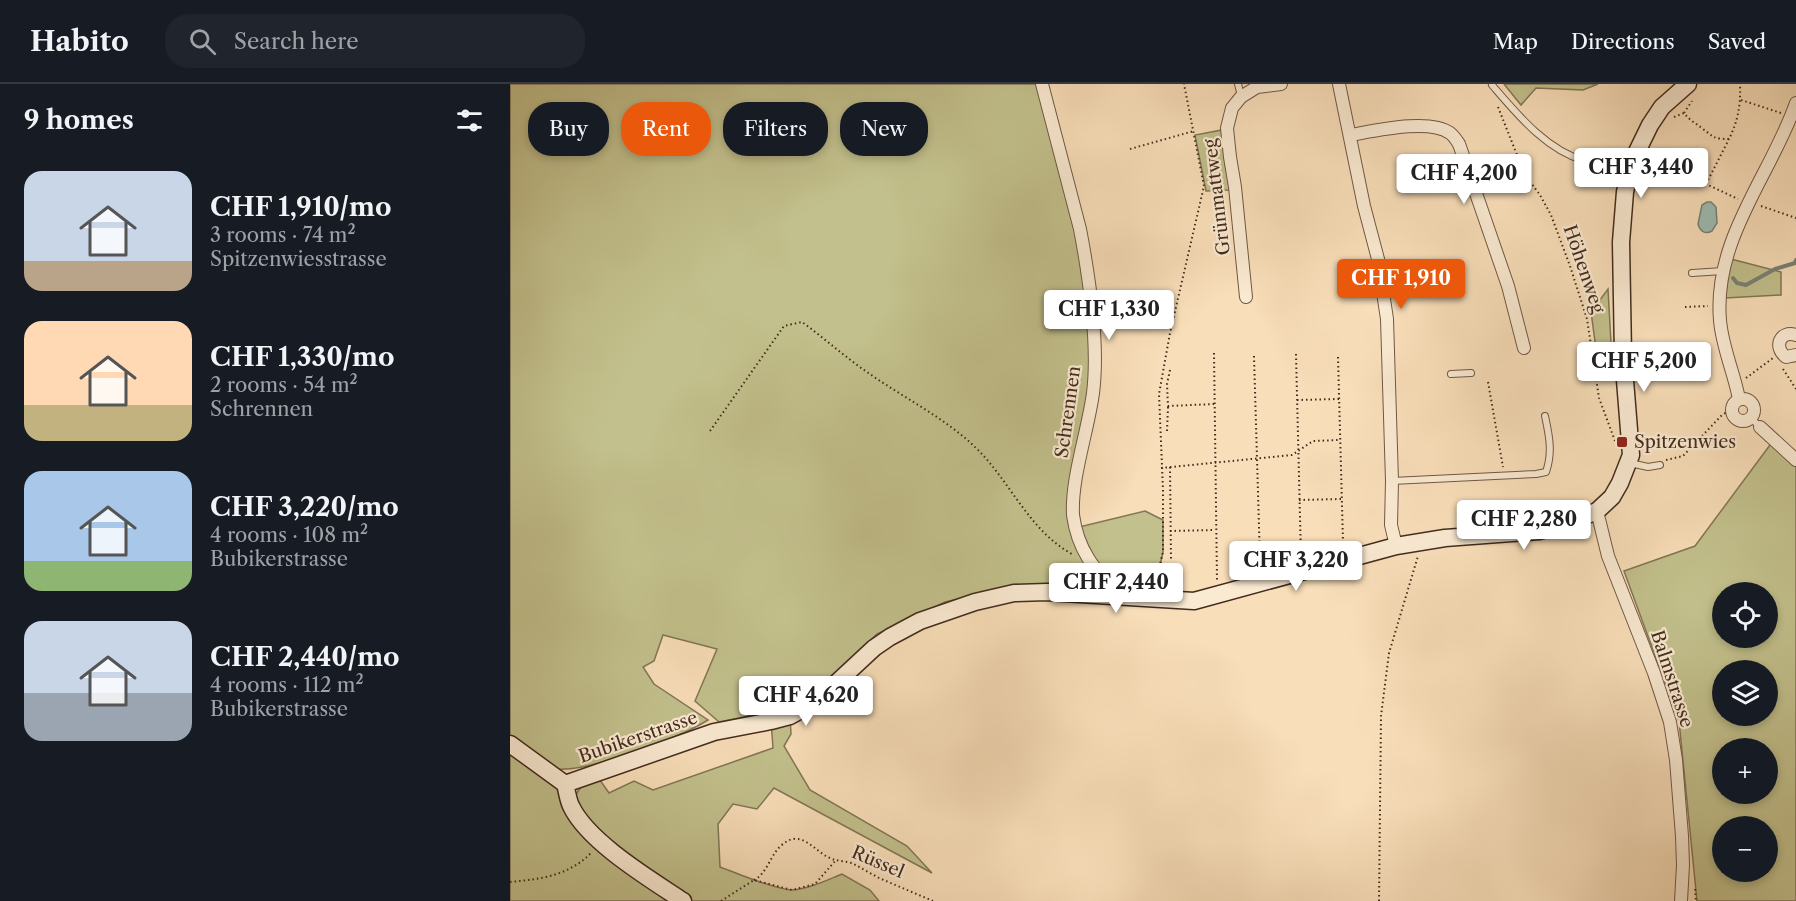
<!DOCTYPE html>
<html lang="en">
<head>
<meta charset="utf-8">
<style>
	body { margin:0; font-family:"Libre Caslon Text",serif; background:#20242c; color:#f1f3f6; height:100vh; display:flex; flex-direction:column; font-size:22px; white-space:nowrap }
	* { box-sizing:border-box; margin:0 }
	p { font-size:20px; color:#9ea1a6 }
	.icon { flex:none; width:33px; height:33px; fill:none; stroke:currentColor; stroke-width:2; stroke-linecap:round; stroke-linejoin:round }
	.map { position:relative; flex:1; overflow:hidden }
	.details { display:flex; flex-direction:column; background:#171b24; width:510px }
	.details>* { flex:none }
	.hud { position:absolute; left:18px; top:18px; width:570px; height:54px; display:flex; gap:12px }
	.controls { position:absolute; left:1202px; top:498px; display:grid; gap:12px }
	.controls a { display:grid; place-items:center; width:66px; height:66px; border-radius:50%; background:#171b24; box-shadow:0 3px 9px #0003; font-size:30px }
	.price { position:absolute; translate:-50% -51px; padding:0 14px; border-radius:6px; background:#fff; color:#222; font-size:20px; line-height:39px; filter:drop-shadow(0 2px 3px #0008) }
	.price::after { content:''; position:absolute; left:50%; top:36px; width:18px; height:14px; margin-left:-9px; background:inherit; clip-path:polygon(0 0,100% 0,50% 100%) }
	.price.selected { background:#ea580c; color:#fff }
	ul { padding:0; list-style:none }
	li { display:flex; align-items:center; gap:18px; height:150px; padding:0 24px }
	li span { display:grid; place-items:center; flex:none; width:168px; height:120px; border-radius:18px; color:#555 }
	li>.icon { margin-inline-start:auto }
	span .icon { width:72px; height:72px; fill:#fffc; stroke-width:1 }
	li b { font-size:26px }
	h2 { display:flex; justify-content:space-between; align-items:center; height:72px; padding:0 24px; font-size:26px }
	.chip { padding:0 21px; border-radius:24px; background:#171b24; box-shadow:0 3px 9px #0003; font-size:21px; line-height:54px }
	.chip.selected { background:#ea580c; color:#fff }
	header { display:flex; align-items:center; gap:36px; box-sizing:border-box; height:84px; padding:0 30px; background:#171b24; border-bottom:2px solid #363941 }
	header strong { font-size:28px }
	nav { display:flex; gap:33px; margin-inline-start:auto; font-size:21px }
	.search { width:420px; height:54px; background:#20242c; display:flex; align-items:center; gap:15px; box-sizing:border-box; padding:0 21px; border-radius:24px; color:#9ea1a6; font-size:22px }
	main { display:flex; flex:1; min-height:0 }
	.map>svg:first-child { display:block }
	.green { fill:#c2c08c; stroke:#827655; stroke-width:1.5; fill-rule:evenodd }
	.water { fill:#9dbcb2; stroke:#798277; stroke-width:1.5 }
	.lines { fill:none; stroke-linecap:round; stroke-linejoin:round }
	.stream { stroke:#798277; stroke-width:4 }
	.lane-casing { stroke:#705845; stroke-width:8 }
	.street-casing { stroke:#705845; stroke-width:14 }
	.secondary-casing { stroke:#432c1e; stroke-width:19 }
	.path { stroke:#432c1e; stroke-width:2; stroke-dasharray:1.5 3; stroke-linecap:butt }
	.lane { stroke:#faead2; stroke-width:6 }
	.street { stroke:#faead2; stroke-width:12 }
	.secondary { stroke:#faead2; stroke-width:16 }
	.poi-dot { fill:#8f2418; stroke:#faead2; stroke-width:2 }
	.labels { text-anchor:middle; dominant-baseline:central; stroke-width:4.5; stroke-linejoin:round; paint-order:stroke }
	.street-label { font-size:18px; fill:#432c1e; stroke:#faead2 }
	.poi-label { font-size:18px; fill:#432c1e; stroke:#faead2; text-anchor:start }
</style>
</head>
<body>
<header>
<strong>Habito</strong>
<div class="search"><svg class="icon" aria-label="search" viewBox="0 0 24 24"><circle cx="10" cy="10" r="6"/><path d="M15 15l6 6"/></svg>Search here</div>
<nav><a>Map</a><a>Directions</a><a>Saved</a></nav>
</header>
<main>
<section class="details">
<h2>9 homes<svg class="icon" aria-label="filters" viewBox="0 0 24 24"><path d="M4 7h16M4 17h16"/><circle cx="9" cy="7" r="2"/><circle cx="15" cy="17" r="2"/></svg></h2>
<ul>
<li><span style="background:linear-gradient(#c9d6e8 75%,#b9a48a 0)"><svg class="icon" aria-label="home" viewBox="0 0 24 24"><path d="M3 11l9-7 9 7M6 9v11h12V9"/></svg></span><div><b>CHF 1,910/mo</b><p>3 rooms · 74 m²</p><p>Spitzenwiesstrasse</p></div></li>
<li><span style="background:linear-gradient(#ffd9b3 70%,#c2b280 0)"><svg class="icon" aria-label="home" viewBox="0 0 24 24"><path d="M3 11l9-7 9 7M6 9v11h12V9"/></svg></span><div><b>CHF 1,330/mo</b><p>2 rooms · 54 m²</p><p>Schrennen</p></div></li>
<li><span style="background:linear-gradient(#a9c7e8 75%,#8fb573 0)"><svg class="icon" aria-label="home" viewBox="0 0 24 24"><path d="M3 11l9-7 9 7M6 9v11h12V9"/></svg></span><div><b>CHF 3,220/mo</b><p>4 rooms · 108 m²</p><p>Bubikerstrasse</p></div></li>
<li><span style="background:linear-gradient(#c9d6e8 60%,#9aa5b1 0)"><svg class="icon" aria-label="home" viewBox="0 0 24 24"><path d="M3 11l9-7 9 7M6 9v11h12V9"/></svg></span><div><b>CHF 2,440/mo</b><p>4 rooms · 112 m²</p><p>Bubikerstrasse</p></div></li>
</ul>
</section>
<div class="map">
<svg width="1286" height="817" viewBox="0 0 1286 817">
	<rect width="100%" height="100%" fill="#f8deb9"/>
	<filter id="stains"><feTurbulence type="fractalNoise" baseFrequency=".00333" numOctaves="4"/><feColorMatrix values="0 0 0 0 .2 0 0 0 0 .09 0 0 0 0 .02 0 0 0 .5 -.17"/></filter>
	<radialGradient id="worn" r=".72"><stop offset=".6" stop-color="#630" stop-opacity="0"/><stop offset="1" stop-color="#630" stop-opacity=".3"/></radialGradient>
	<path class="green" d="M0,0H529L572,169L582,282L560,431L594,504L550,500L502,502L435,518L367,550L318,596L272,625L209,638L185,617L207,565L153,551L144,577L133,583L144,600L198,636C169,654 80,688 47,685C39,684 9,661 0,655Z
		M994,0H1088L1073,6L1026,4L1011,21Z
		M712,46L715,79L721,103L719,106L696,107L685,51Z
		M1221,175L1271,188V211L1215,214Z
		M1098,205L1102,277L1087,272L1081,228Z
		M1263,357L1286,380V817H1187L1169,637L1114,487L1185,462ZM1212,508H1257V554H1212ZM1212,586H1257V632H1212ZM1212,664H1257V710H1212ZM1212,742H1257V788H1212Z
		M635,427L653,436V468L644,509L600,513L565,444Z
		M280,632L281,650L274,662L300,706L397,762L422,789L264,704L247,725L223,720L208,740L210,783C227,789 266,806 282,806C299,805 317,796 332,790L360,806L369,817H0V660L55,700L60,720L72,701L90,696L99,709L124,697L143,706L263,664L261,637Z"/>
	<path class="water" d="M1197,118H1201L1206,123L1207,139L1202,147C1195,151 1190,147 1188,140L1192,121Z"/>
	<g class="lines">
		<path class="stream" d="M1223,194L1227,199L1236,201L1265,185L1285,179L1286,176"/>
		<defs>
			<path id="lane" d="M728,0L731,12
				M982,1C1007,30 1036,66 1075,77C1090,82 1105,77 1121,80
				M1182,189L1213,187
				M941,290L961,289
				M1241,334L1250,343
				M1120,379L1138,383L1150,381
				M882,397L1026,390L1036,388C1043,368 1039,351 1035,332"/>
			<path id="street" d="M532,0L570,145C579,192 589,262 583,309C578,347 561,394 563,431C565,446 570,461 578,474C586,488 600,497 600,513
				M829,0L854,122L868,175L877,235L882,397L881,441L886,462
				M840,51C864,47 919,34 940,49C944,52 947,57 949,60L998,202L1014,264
				M736,213L725,103L720,73L717,44L722,24L731,13L747,3L771,0
				M1286,251C1270,246 1263,263 1276,273L1286,271
				M1222 326a11 11 0 1 1 22 0a11 11 0 1 1-22 0Z
				M1229,315C1224,288 1212,263 1210,236C1203,155 1261,91 1286,19
				M1250,343L1286,376
				M1087,427L1098,472L1144,589L1160,638L1166,676L1172,752L1173,781L1171,817"/>
			<path id="secondary" d="M0,660L55,700
				M55,700L204,648L261,637L280,632L307,617L364,564L380,553L410,537L465,518L504,509L537,508L684,517L886,462L935,454L1029,447L1050,442L1087,427L1102,413L1110,399L1121,371L1113,271L1111,158L1115,108L1121,80L1140,41L1152,23L1178,0
				M55,700C57,707 58,716 61,722C78,758 140,795 173,817"/>
		</defs>
		<use href="#lane" class="lane-casing"/>
		<use href="#street" class="street-casing"/>
		<use href="#secondary" class="secondary-casing"/>
		<path class="path" d="M1231,16L1271,29
			M988,23L1015,91L1030,111L1041,131L1060,182L1077,235L1089,314L1105,357
			M1174,29L1182,17
			M1164,33L1174,29C1180,37 1186,39 1193,45C1204,53 1203,55 1219,55C1228,37 1231,20 1230,0
			M620,65L684,47
			M1136,83L1185,91L1196,100L1228,115
			M1196,100L1219,55
			M977,104L1015,91
			M1251,122L1286,134
			M1175,223L1198,222
			M704,269L707,497
			M786,270L791,474
			M744,272L750,477
			M828,273L833,458
			M1273,285L1286,305
			M660,286L657,300L658,322L705,320
			M1236,294L1263,274
			M978,298L993,383
			M787,316L829,315
			M200,347L274,242L292,238C314,254 335,273 357,288C395,315 438,335 470,368C501,400 521,448 562,470
			M657,347L658,323
			M1156,376L1173,372L1212,331L1222,325
			M660,383L661,476
			M651,384L782,371L803,357L829,356
			M789,416L831,415
			M660,447L705,446
			M645,501L653,468V406L649,310L660,249L694,102L674,0
			M244,796C258,789 260,770 273,760C294,743 307,773 326,776
			M0,798C31,795 58,792 81,769
			M1185,805L1186,817
			M211,817L244,796L282,806L305,800L326,776L342,779L369,794L423,817
			M869,817L871,632L879,569L908,472"/>
		<use href="#lane" class="lane"/>
		<use href="#street" class="street"/>
		<use href="#secondary" class="secondary"/>
	</g>
	<rect class="poi-dot" x="1106" y="352" width="12" height="12" rx="3"/>
	<g class="labels">
		<g class="street-label">
			<text transform="translate(707 113) rotate(-97)">Grünmattweg</text>
			<text transform="translate(1074 185) rotate(71)">Höhenweg</text>
			<text transform="translate(558 328) rotate(-82)">Schrennen</text>
			<text transform="translate(1162 595) rotate(72)">Balmstrasse</text>
			<text transform="translate(128 653) rotate(-19)">Bubikerstrasse</text>
			<text transform="translate(368 778) rotate(23)">Rüssel</text>
		</g>
		<g class="poi-label">
			<text x="1124" y="358">Spitzenwies</text>
		</g>
	</g>
	<rect width="100%" height="100%" filter="url(#stains)"/>
	<rect width="100%" height="100%" fill="url(#worn)"/>
</svg>
<div class="controls">
<a><svg class="icon" aria-label="locate" viewBox="0 0 24 24"><circle cx="12" cy="12" r="6"/><path d="M12 2v4M12 18v4M2 12h4M18 12h4"/></svg></a>
<a><svg class="icon" aria-label="layers" viewBox="0 0 24 24"><path d="M12 4l9 5-9 5-9-5zM3 14l9 5 9-5"/></svg></a>
<a>+</a>
<a>−</a>
</div>
<b class="price" style="left:1131px;top:115px">CHF 3,440</b>
<b class="price" style="left:954px;top:121px">CHF 4,200</b>
<b class="price selected" style="left:891px;top:226px">CHF 1,910</b>
<b class="price" style="left:599px;top:257px">CHF 1,330</b>
<b class="price" style="left:1134px;top:309px">CHF 5,200</b>
<b class="price" style="left:1014px;top:467px">CHF 2,280</b>
<b class="price" style="left:786px;top:508px">CHF 3,220</b>
<b class="price" style="left:606px;top:530px">CHF 2,440</b>
<b class="price" style="left:296px;top:643px">CHF 4,620</b>
<div class="hud">
<a class="chip">Buy</a>
<a class="chip selected">Rent</a>
<a class="chip">Filters</a>
<a class="chip">New</a>
</div>
</div>
</main>
</body>
</html>
